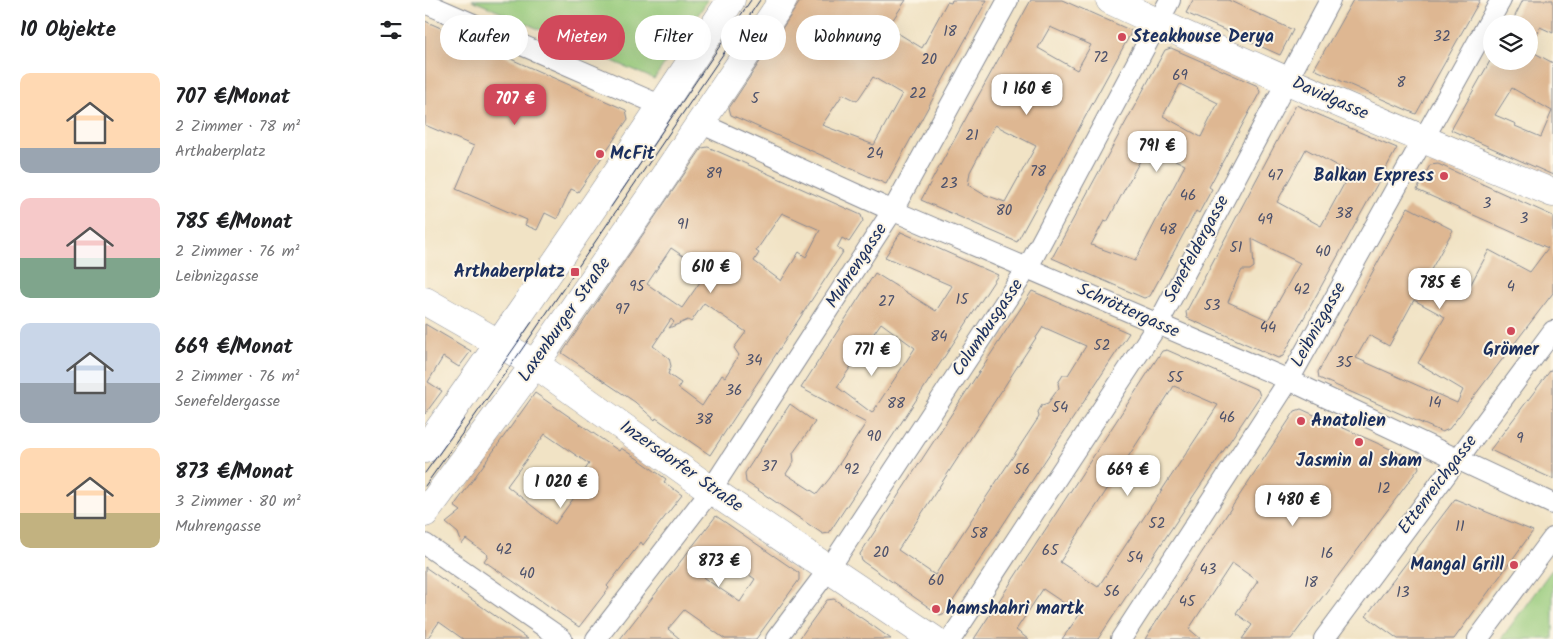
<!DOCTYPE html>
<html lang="de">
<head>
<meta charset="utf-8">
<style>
	body { margin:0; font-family:Kalam,sans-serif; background:#f6f6f6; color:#202124; height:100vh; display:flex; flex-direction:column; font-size:19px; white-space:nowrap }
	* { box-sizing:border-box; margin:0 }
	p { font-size:16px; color:#757577 }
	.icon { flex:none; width:28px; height:28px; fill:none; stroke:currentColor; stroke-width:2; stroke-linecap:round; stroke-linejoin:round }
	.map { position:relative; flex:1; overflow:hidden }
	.side { display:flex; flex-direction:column; background:#fff; width:425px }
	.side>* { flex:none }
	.banner { position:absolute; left:15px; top:15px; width:475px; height:45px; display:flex; gap:10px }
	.tools { position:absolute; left:1058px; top:15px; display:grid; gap:10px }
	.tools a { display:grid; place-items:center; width:55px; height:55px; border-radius:50%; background:#fff; box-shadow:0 5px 20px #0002; font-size:25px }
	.price { position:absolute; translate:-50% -42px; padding:0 11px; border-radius:10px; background:#fff; color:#222; font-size:16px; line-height:32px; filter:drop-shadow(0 1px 2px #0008) }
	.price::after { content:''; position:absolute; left:50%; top:30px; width:15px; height:11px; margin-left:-8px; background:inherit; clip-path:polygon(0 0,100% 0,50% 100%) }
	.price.selected { background:#d1495b; color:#fff }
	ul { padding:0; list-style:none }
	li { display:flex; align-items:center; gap:15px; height:125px; padding:0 20px }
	li span { display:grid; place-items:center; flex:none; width:140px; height:100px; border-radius:10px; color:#555 }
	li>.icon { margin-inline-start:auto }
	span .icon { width:60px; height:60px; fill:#fffc; stroke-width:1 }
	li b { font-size:21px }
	h2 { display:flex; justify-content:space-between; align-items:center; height:60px; padding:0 20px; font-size:21px }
	.chip { padding:0 18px; border-radius:22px; background:#fff; box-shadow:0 5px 20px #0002; font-size:18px; line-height:45px }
	.chip.selected { background:#d1495b; color:#fff }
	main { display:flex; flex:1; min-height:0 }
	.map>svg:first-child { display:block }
	.green { fill:#97cb7c; stroke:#597d6d }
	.building { fill:#deb792; fill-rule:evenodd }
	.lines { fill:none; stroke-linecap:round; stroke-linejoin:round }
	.street-casing { stroke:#868992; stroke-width:22 }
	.secondary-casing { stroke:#868992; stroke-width:29 }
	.primary-casing { stroke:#868992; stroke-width:29 }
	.street { stroke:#fff; stroke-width:20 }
	.secondary { stroke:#fff; stroke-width:28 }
	.primary { stroke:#fff; stroke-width:28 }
	.tram { stroke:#1b2f5e; stroke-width:1 }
	.poi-dot { fill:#d1495b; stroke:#fcf5e5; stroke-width:2 }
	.labels { text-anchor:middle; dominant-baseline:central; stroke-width:4; stroke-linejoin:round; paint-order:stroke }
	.number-label { font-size:15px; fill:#4c516b }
	.poi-label { font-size:18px; font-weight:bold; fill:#1b2f5e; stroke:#fcf5e5; text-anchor:start }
	.street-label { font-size:18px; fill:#1b2f5e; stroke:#fcf5e5 }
</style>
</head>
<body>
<main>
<section class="side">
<h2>10 Objekte<svg class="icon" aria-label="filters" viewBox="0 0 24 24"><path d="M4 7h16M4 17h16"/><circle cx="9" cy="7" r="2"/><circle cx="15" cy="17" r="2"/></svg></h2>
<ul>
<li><span style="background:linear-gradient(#ffd9b3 75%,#9aa5b1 0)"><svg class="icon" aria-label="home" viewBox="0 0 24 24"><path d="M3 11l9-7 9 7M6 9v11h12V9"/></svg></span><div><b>707 €/Monat</b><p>2 Zimmer · 78 m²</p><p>Arthaberplatz</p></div></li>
<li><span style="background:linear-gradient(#f6c9c9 60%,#7fa58c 0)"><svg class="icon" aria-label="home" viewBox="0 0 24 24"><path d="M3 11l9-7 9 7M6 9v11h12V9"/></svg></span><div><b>785 €/Monat</b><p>2 Zimmer · 76 m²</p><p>Leibnizgasse</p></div></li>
<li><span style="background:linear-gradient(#c9d6e8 60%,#9aa5b1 0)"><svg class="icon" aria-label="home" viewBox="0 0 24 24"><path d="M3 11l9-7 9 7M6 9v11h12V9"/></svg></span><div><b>669 €/Monat</b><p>2 Zimmer · 76 m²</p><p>Senefeldergasse</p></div></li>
<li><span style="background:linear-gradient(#ffd9b3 65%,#c2b280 0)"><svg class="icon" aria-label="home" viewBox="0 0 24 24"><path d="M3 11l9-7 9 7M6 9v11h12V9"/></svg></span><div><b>873 €/Monat</b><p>3 Zimmer · 80 m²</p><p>Muhrengasse</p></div></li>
</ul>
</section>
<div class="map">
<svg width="1128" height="639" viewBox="0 0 1128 639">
	<rect width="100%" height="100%" fill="#fcf5e5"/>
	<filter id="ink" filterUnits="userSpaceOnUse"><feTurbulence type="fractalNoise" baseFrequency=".02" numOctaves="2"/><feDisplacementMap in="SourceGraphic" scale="10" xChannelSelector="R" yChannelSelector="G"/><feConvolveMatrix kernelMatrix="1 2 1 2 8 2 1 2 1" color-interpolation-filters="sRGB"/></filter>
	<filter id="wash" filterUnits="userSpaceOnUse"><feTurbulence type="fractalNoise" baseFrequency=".0096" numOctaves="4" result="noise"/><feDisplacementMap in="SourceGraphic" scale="20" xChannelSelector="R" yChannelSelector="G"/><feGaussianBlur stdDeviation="1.12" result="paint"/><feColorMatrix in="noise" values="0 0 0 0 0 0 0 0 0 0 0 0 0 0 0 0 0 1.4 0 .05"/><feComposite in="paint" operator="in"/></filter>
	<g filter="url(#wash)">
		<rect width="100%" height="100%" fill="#f1e3c5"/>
		<path class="green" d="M47,0H283L229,79Z
			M1128,568V639H1076Z"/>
		<g id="blocks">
			<path class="building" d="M376,0H481L463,27L497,48L522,2L526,3L527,0H562L461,184L306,115L304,108ZM448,77L477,94L449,145L397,125L418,94L432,101Z
				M606,0H637L707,31L592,242L496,200ZM625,27L666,45L652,70L613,48ZM570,125L611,146L580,202L558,194L543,185L545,172Z
				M768,0H803L868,30L855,55L761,13Z
				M928,0H1055L991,114L889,69Z
				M1098,0H1128V33L1115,27L1104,47V24H1086Z
				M0,21L201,110L203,119L153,192L146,189L132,219L120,213L112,230L100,225L102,220L31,189L49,146L0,125Z
				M746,48L833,86L835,92L784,187L787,189L774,213L771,211L725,296L719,298L627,258L740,50ZM755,84L793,103L776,137L738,116ZM723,146L760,165L710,261L666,245L679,221L682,222Z
				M1104,50L1128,63V175L1026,130L1065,61H1104ZM1087,88L1127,111L1116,137L1090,126L1091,124L1070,115Z
				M871,105L972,148L858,356L853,358L762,318L761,312ZM881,149L925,173L896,226L852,202ZM827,239L875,263L843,320L803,302L812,280L817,270H825L829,267Z
				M283,147L436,215L438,221L424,242L417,238L412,248L418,252L285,455L231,418L230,420L210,402L137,353L277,148ZM357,213L395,230L381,257L374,252L356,281L329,261L334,253L331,251ZM246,248L282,272L257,308L222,284ZM279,303L321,332L309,348L314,355L300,377L297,375L277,406L253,388L256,383L243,374L246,366L244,358L228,346L246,319L249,322L244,328L263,320L266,322Z
				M1013,164L1128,216V293L1024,429L1017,432L894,378L893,372L983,207L1028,230L1002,277L1039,297L1064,250L1105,272L1123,248L992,190L1005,165ZM989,300L1020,317L993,363L1038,390L1032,403L931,358L944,335L964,346Z
				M476,232L573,275L404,533L398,534L321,482L320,473L365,404L390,422L368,453L369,461L361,474L392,494L405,478L441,423L376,388L450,273L511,311L527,286L460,257ZM456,323L490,348L447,413L412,387Z
				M607,291L704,333L520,613L515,615L437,561L435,554ZM618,327L661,346L643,375H638L633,383L634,388L623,403L617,405L613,412L614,417L510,575L473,550Z
				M0,324L46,351L34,367L18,357L3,382L17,391L0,414Z
				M742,350L833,390L835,396L673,639H637L655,614L618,589L591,630L603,639H549L737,351ZM749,386L793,405L673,587L635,562Z
				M1128,367V479L1065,450Z
				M110,393L194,451L196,448L216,461L241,479L239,482L257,495L218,545L216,542L182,586L184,588L154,627L59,561L63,555L41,539L37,544L33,533L21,523L36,511L29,506ZM120,434L164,464L150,484L156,488L130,524L82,486Z
				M876,409L992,461L994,468L866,639H817L827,625L811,613L833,581L807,563L764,629L776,639H720L870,411Z
				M1030,499L1108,531L1029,639H973L941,616Z
				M291,516L374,573V580L331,639H300L259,610L243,629L255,639H195ZM297,556L330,579L315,602L279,578Z
				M0,567L36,592L103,639H38L14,622L2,639H0Z
				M409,599L448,626L466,639H374L402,600Z"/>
		</g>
	</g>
	<g filter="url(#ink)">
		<use href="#blocks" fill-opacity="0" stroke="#868992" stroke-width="1"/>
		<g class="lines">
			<defs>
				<path id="street" d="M0,3L237,106
					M275,123L457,206L864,380L1128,504
					M0,544L137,639
					M171,639L286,490L468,210L583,0
					M351,639L404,569L603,267L745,0
					M526,639L733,324L905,0
					M696,639L864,380L1076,0
					M899,639L1128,331
					M1053,639L1128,538"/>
				<path id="secondary" d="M685,0C830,69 979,132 1128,193
					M0,301L110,364L286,490L508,639"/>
				<path id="primary" d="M0,449C105,301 208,152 306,0
					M0,513L110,364L226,196L358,0"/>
			</defs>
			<use href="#street" class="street-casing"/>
			<use href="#secondary" class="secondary-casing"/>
			<use href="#primary" class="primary-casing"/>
			<use href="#street" class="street"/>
			<use href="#secondary" class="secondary"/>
			<use href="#primary" class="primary"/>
			<path class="tram" d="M186,207L326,0
				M71,374L107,322
				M0,473L39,419
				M0,486L93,355L335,0"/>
		</g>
	</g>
	<g class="poi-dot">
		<circle cx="697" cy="37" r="5"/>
		<circle cx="175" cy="154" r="5"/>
		<circle cx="1019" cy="176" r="5"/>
		<rect x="145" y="267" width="10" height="10" rx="2.5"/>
		<circle cx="1086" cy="331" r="5"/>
		<circle cx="876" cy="421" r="5"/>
		<circle cx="934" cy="442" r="5"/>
		<circle cx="1089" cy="565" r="5"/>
		<circle cx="511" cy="609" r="5"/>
	</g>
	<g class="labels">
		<g class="number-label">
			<text x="525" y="32">18</text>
			<text x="1017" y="37">32</text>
			<text x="676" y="58">72</text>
			<text x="504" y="60">20</text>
			<text x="755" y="76">69</text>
			<text x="976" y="83">8</text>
			<text x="493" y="94">22</text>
			<text x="330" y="99">5</text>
			<text x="547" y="136">21</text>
			<text x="450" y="154">24</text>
			<text x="613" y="172">78</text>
			<text x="289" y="174">89</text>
			<text x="850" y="176">47</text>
			<text x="524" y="184">23</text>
			<text x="763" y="196">46</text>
			<text x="1062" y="204">3</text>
			<text x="579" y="211">80</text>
			<text x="919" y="214">38</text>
			<text x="1099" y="219">3</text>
			<text x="840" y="220">49</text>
			<text x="258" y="225">91</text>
			<text x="743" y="230">48</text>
			<text x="811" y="248">51</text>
			<text x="898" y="252">40</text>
			<text x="212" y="287">95</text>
			<text x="1086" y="287">4</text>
			<text x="877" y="290">42</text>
			<text x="537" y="300">15</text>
			<text x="461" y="302">27</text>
			<text x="787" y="306">53</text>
			<text x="197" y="310">97</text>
			<text x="843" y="328">44</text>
			<text x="514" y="337">84</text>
			<text x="677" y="346">52</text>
			<text x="329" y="361">34</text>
			<text x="919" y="363">35</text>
			<text x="750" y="378">55</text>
			<text x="309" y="391">36</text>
			<text x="1010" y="403">14</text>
			<text x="471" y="404">88</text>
			<text x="635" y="408">54</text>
			<text x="802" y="418">46</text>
			<text x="279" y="420">38</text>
			<text x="449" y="437">90</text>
			<text x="1095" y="439">9</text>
			<text x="344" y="467">37</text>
			<text x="427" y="470">92</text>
			<text x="597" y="470">56</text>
			<text x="959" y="489">12</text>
			<text x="732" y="524">52</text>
			<text x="1035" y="527">11</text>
			<text x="554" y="534">58</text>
			<text x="79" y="550">42</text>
			<text x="625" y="551">65</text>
			<text x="456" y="553">20</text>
			<text x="902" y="554">16</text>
			<text x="710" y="558">54</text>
			<text x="783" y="570">43</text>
			<text x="102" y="574">40</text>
			<text x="511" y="581">60</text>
			<text x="886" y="583">18</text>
			<text x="687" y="592">56</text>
			<text x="978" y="593">13</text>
			<text x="762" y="602">45</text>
		</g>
		<g class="poi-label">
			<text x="707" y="37">Steakhouse Derya</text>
			<text x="185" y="154">McFit</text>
			<text x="1009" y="176" text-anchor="end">Balkan Express</text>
			<text x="140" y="272" text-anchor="end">Arthaberplatz</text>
			<text x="1086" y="350" text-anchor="middle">Grömer</text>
			<text x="886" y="421">Anatolien</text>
			<text x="934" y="461" text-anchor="middle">Jasmin al sham</text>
			<text x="1079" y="565" text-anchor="end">Mangal Grill</text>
			<text x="521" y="609">hamshahri martk</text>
		</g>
		<g class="street-label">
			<text transform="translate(905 99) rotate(24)">Davidgasse</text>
			<text transform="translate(772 249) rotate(-62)">Senefeldergasse</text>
			<text transform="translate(432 266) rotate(-57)">Muhrengasse</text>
			<text transform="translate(703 311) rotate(24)">Schröttergasse</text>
			<text transform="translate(140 320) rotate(-55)">Laxenburger Straße</text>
			<text transform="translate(894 325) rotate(-61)">Leibnizgasse</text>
			<text transform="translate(563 328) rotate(-56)">Columbusgasse</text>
			<text transform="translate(256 467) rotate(35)">Inzersdorfer Straße</text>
			<text transform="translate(1013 485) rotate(-53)">Ettenreichgasse</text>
		</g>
	</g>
</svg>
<div class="tools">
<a><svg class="icon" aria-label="layers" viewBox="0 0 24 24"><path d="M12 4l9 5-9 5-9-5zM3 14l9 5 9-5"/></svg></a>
</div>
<b class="price" style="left:602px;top:116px">1 160 €</b>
<b class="price selected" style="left:90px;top:126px">707 €</b>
<b class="price" style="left:732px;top:173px">791 €</b>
<b class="price" style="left:286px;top:294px">610 €</b>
<b class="price" style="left:1015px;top:310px">785 €</b>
<b class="price" style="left:447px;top:377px">771 €</b>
<b class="price" style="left:703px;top:497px">669 €</b>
<b class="price" style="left:136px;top:509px">1 020 €</b>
<b class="price" style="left:868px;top:527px">1 480 €</b>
<b class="price" style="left:294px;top:588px">873 €</b>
<div class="banner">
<a class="chip">Kaufen</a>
<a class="chip selected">Mieten</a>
<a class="chip">Filter</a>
<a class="chip">Neu</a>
<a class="chip">Wohnung</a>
</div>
</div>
</main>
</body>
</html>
